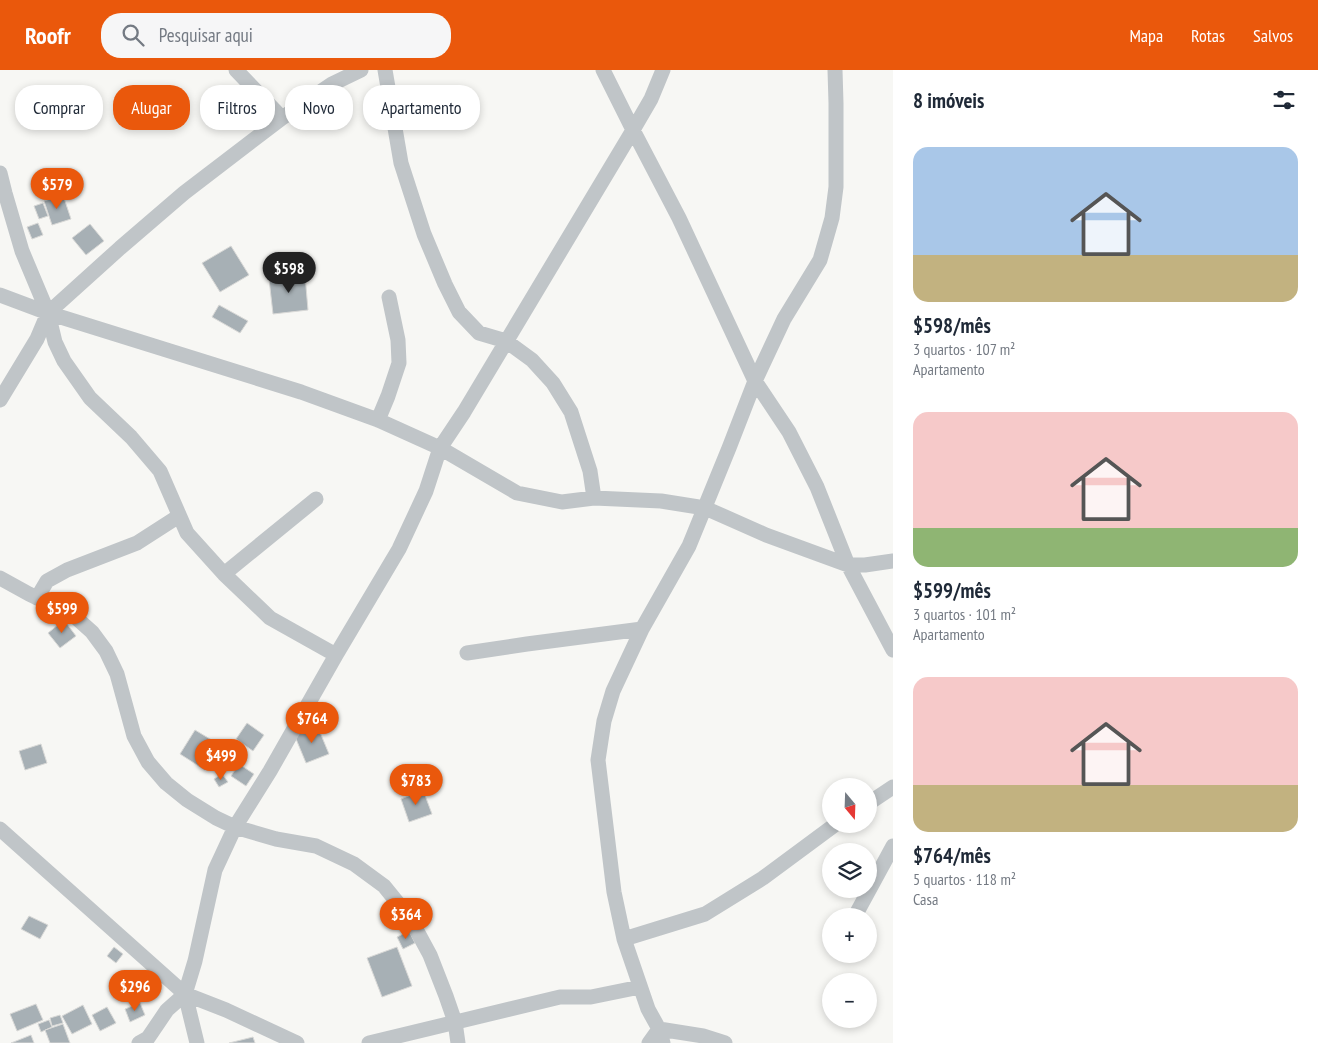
<!DOCTYPE html>
<html lang="pt">
<head>
<meta charset="utf-8">
<style>
	body { margin:0; font-family:"PT Sans Narrow",sans-serif; background:#f6f6f7; color:#1f2937; height:100vh; display:flex; flex-direction:column; font-size:19px; white-space:nowrap }
	* { box-sizing:border-box; margin:0 }
	p { font-size:16px; color:#747a83 }
	.icon { flex:none; width:28px; height:28px; fill:none; stroke:currentColor; stroke-width:2; stroke-linecap:round; stroke-linejoin:round }
	.map { position:relative; flex:1; overflow:hidden }
	.panel { display:flex; flex-direction:column; background:#fff; width:425px }
	.panel>* { flex:none }
	.hud { position:absolute; left:15px; top:15px; width:475px; height:45px; display:flex; gap:10px }
	.needle { width:32px; rotate:161deg }
	.tools { position:absolute; left:822px; top:708px; display:grid; gap:10px }
	.tools a { display:grid; place-items:center; width:55px; height:55px; border-radius:50%; background:#fff; box-shadow:0 2px 8px #0003; font-size:25px }
	.price { position:absolute; translate:-50% -42px; padding:0 11px; border-radius:18px; background:#ea580c; color:#fff; font-size:16px; line-height:32px; filter:drop-shadow(0 1px 2px #0008) }
	.price::after { content:''; position:absolute; left:50%; top:30px; width:15px; height:11px; margin-left:-8px; background:inherit; clip-path:polygon(0 0,100% 0,50% 100%) }
	.price.on { background:#222; color:#fff }
	ul { padding:0; list-style:none }
	li { display:grid; align-content:center; gap:10px; height:265px; padding:0 20px }
	li span { display:grid; place-items:center; height:155px; border-radius:15px; color:#555 }
	li>.icon { margin-inline-start:auto }
	span .icon { width:90px; height:90px; fill:#fffc; stroke-width:1 }
	li b { font-size:21px }
	h2 { display:flex; justify-content:space-between; align-items:center; height:60px; padding:0 20px; font-size:21px }
	.pill { padding:0 18px; border-radius:20px; background:#fff; box-shadow:0 2px 8px #0003; font-size:18px; line-height:45px }
	.pill.on { background:#ea580c; color:#fff }
	header { display:flex; align-items:center; gap:30px; box-sizing:border-box; height:70px; padding:0 25px; background:#ea580c; color:#fff }
	header strong { font-size:24px }
	nav { display:flex; gap:28px; margin-inline-start:auto; font-size:18px }
	.search { width:350px; height:45px; background:#f6f6f7; display:flex; align-items:center; gap:12px; box-sizing:border-box; padding:0 18px; border-radius:20px; color:#747a83; font-size:19px }
	main { display:flex; flex:1; min-height:0 }
	.map>svg:first-child { display:block }
	.building { fill:#a7b0b5; stroke:#d9d9d7 }
	.lines { fill:none; stroke-linecap:round; stroke-linejoin:round }
	.street { stroke:#c0c5c8; stroke-width:15 }
</style>
</head>
<body>
<header>
<strong>Roofr</strong>
<div class="search"><svg class="icon" aria-label="search" viewBox="0 0 24 24"><circle cx="10" cy="10" r="6"/><path d="M15 15l6 6"/></svg>Pesquisar aqui</div>
<nav><a>Mapa</a><a>Rotas</a><a>Salvos</a></nav>
</header>
<main>
<div class="map">
<svg width="893" height="973" viewBox="0 0 893 973">
	<rect width="100%" height="100%" fill="#f7f7f4"/>
	<path class="building" d="M63,125L71,149L52,155L44,131Z
		M43,133L48,146L39,149L34,136Z
		M38,153L43,165L32,169L27,157Z
		M90,154L104,171L86,185L72,168Z
		M231,176L249,205L220,222L202,193Z
		M305,205L308,240L273,244L269,209Z
		M219,235L248,251L240,263L212,247Z
		M64,550L76,566L60,578L48,563Z
		M247,653L264,665L253,681L236,669Z
		M317,655L329,684L306,693L294,664Z
		M195,660L220,675L205,700L180,684Z
		M41,674L47,693L25,700L19,681Z
		M239,694L254,704L246,716L231,706Z
		M222,704L228,712L219,717L214,709Z
		M423,720L432,744L409,752L401,729Z
		M29,846L48,855L40,869L21,859Z
		M409,861L415,873L403,879L397,867Z
		M114,877L123,884L116,893L107,886Z
		M397,877L412,916L382,927L367,888Z
		M140,933L145,945L130,952L125,939Z
		M36,934L43,950L17,961L10,944Z
		M83,935L92,954L72,964L62,946Z
		M107,937L116,953L100,961L92,945Z
		M60,945L63,953L52,956L50,948Z
		M49,950L52,957L41,962L38,954Z
		M63,954L70,973H50L45,960Z
		M31,965L34,973H11Z
		M253,967L255,973H229Z"/>
	<g class="lines">
		<path class="street" d="M236,0L282,48
			M385,0L401,93L424,164L445,214L459,242L479,263L506,271L532,290L553,313L571,342L590,401L594,428
			M603,0L633,60L679,148L755,311L789,362L817,417L848,495L893,580
			M0,103L5,123L22,181L48,243L55,272L64,291L90,328L131,367L160,401L187,463L224,504L270,548L336,585
			M0,225L48,243L301,322L378,350L440,378L517,423L562,432L594,428L661,431L705,438L766,465L848,495H865L893,491
			M0,330L37,269L48,243L120,178L184,123L282,48L332,14L361,0
			M378,350L388,326L399,293L398,270L389,227
			M224,504L316,429
			M0,508L29,524L73,545L92,562L106,581L117,604L134,666L148,692L166,713L187,730L216,748L235,757L276,769L316,776L354,794L384,816L410,848L430,885L446,926L455,952L458,973
			M37,528L47,511L67,500L137,473L179,446
			M467,583L527,574L642,559
			M869,733L893,717
			M0,759L185,924L197,973
			M855,846L893,776
			M624,869L705,844L763,808L836,754
			M185,924L226,940L297,973
			M139,973L148,968L167,940L185,924L195,891L215,800L235,757L270,701L336,585L399,479L426,421L440,378L464,342L633,60L651,29L663,0
			M369,973L560,927H591L640,917
			M649,973L659,959L703,966L725,973
			M663,973L659,959L648,939L624,869L614,822L598,690L604,651L613,621L642,559L689,476L729,378L755,311L784,249L820,190L832,148L836,117V33L835,0"/>
	</g>
</svg>
<div class="tools">
<a><svg class="needle" viewBox="-14 -14 28 28"><path d="M0-13l5 13h-10z" fill="#e53935"/><path d="M0 13l5-13h-10z" fill="#747a83"/></svg></a>
<a><svg class="icon" aria-label="layers" viewBox="0 0 24 24"><path d="M12 4l9 5-9 5-9-5zM3 14l9 5 9-5"/></svg></a>
<a>+</a>
<a>−</a>
</div>
<b class="price" style="left:57px;top:140px">$579</b>
<b class="price on" style="left:289px;top:224px">$598</b>
<b class="price" style="left:62px;top:564px">$599</b>
<b class="price" style="left:312px;top:674px">$764</b>
<b class="price" style="left:221px;top:711px">$499</b>
<b class="price" style="left:416px;top:736px">$783</b>
<b class="price" style="left:406px;top:870px">$364</b>
<b class="price" style="left:135px;top:942px">$296</b>
<div class="hud">
<a class="pill">Comprar</a>
<a class="pill on">Alugar</a>
<a class="pill">Filtros</a>
<a class="pill">Novo</a>
<a class="pill">Apartamento</a>
</div>
</div>
<section class="panel">
<h2>8 imóveis<svg class="icon" aria-label="filters" viewBox="0 0 24 24"><path d="M4 7h16M4 17h16"/><circle cx="9" cy="7" r="2"/><circle cx="15" cy="17" r="2"/></svg></h2>
<ul>
<li><span style="background:linear-gradient(#a9c7e8 70%,#c2b280 0)"><svg class="icon" aria-label="home" viewBox="0 0 24 24"><path d="M3 11l9-7 9 7M6 9v11h12V9"/></svg></span><div><b>$598/mês</b><p>3 quartos · 107 m²</p><p>Apartamento</p></div></li>
<li><span style="background:linear-gradient(#f6c9c9 75%,#8fb573 0)"><svg class="icon" aria-label="home" viewBox="0 0 24 24"><path d="M3 11l9-7 9 7M6 9v11h12V9"/></svg></span><div><b>$599/mês</b><p>3 quartos · 101 m²</p><p>Apartamento</p></div></li>
<li><span style="background:linear-gradient(#f6c9c9 70%,#c2b280 0)"><svg class="icon" aria-label="home" viewBox="0 0 24 24"><path d="M3 11l9-7 9 7M6 9v11h12V9"/></svg></span><div><b>$764/mês</b><p>5 quartos · 118 m²</p><p>Casa</p></div></li>
</ul>
</section>
</main>
</body>
</html>
